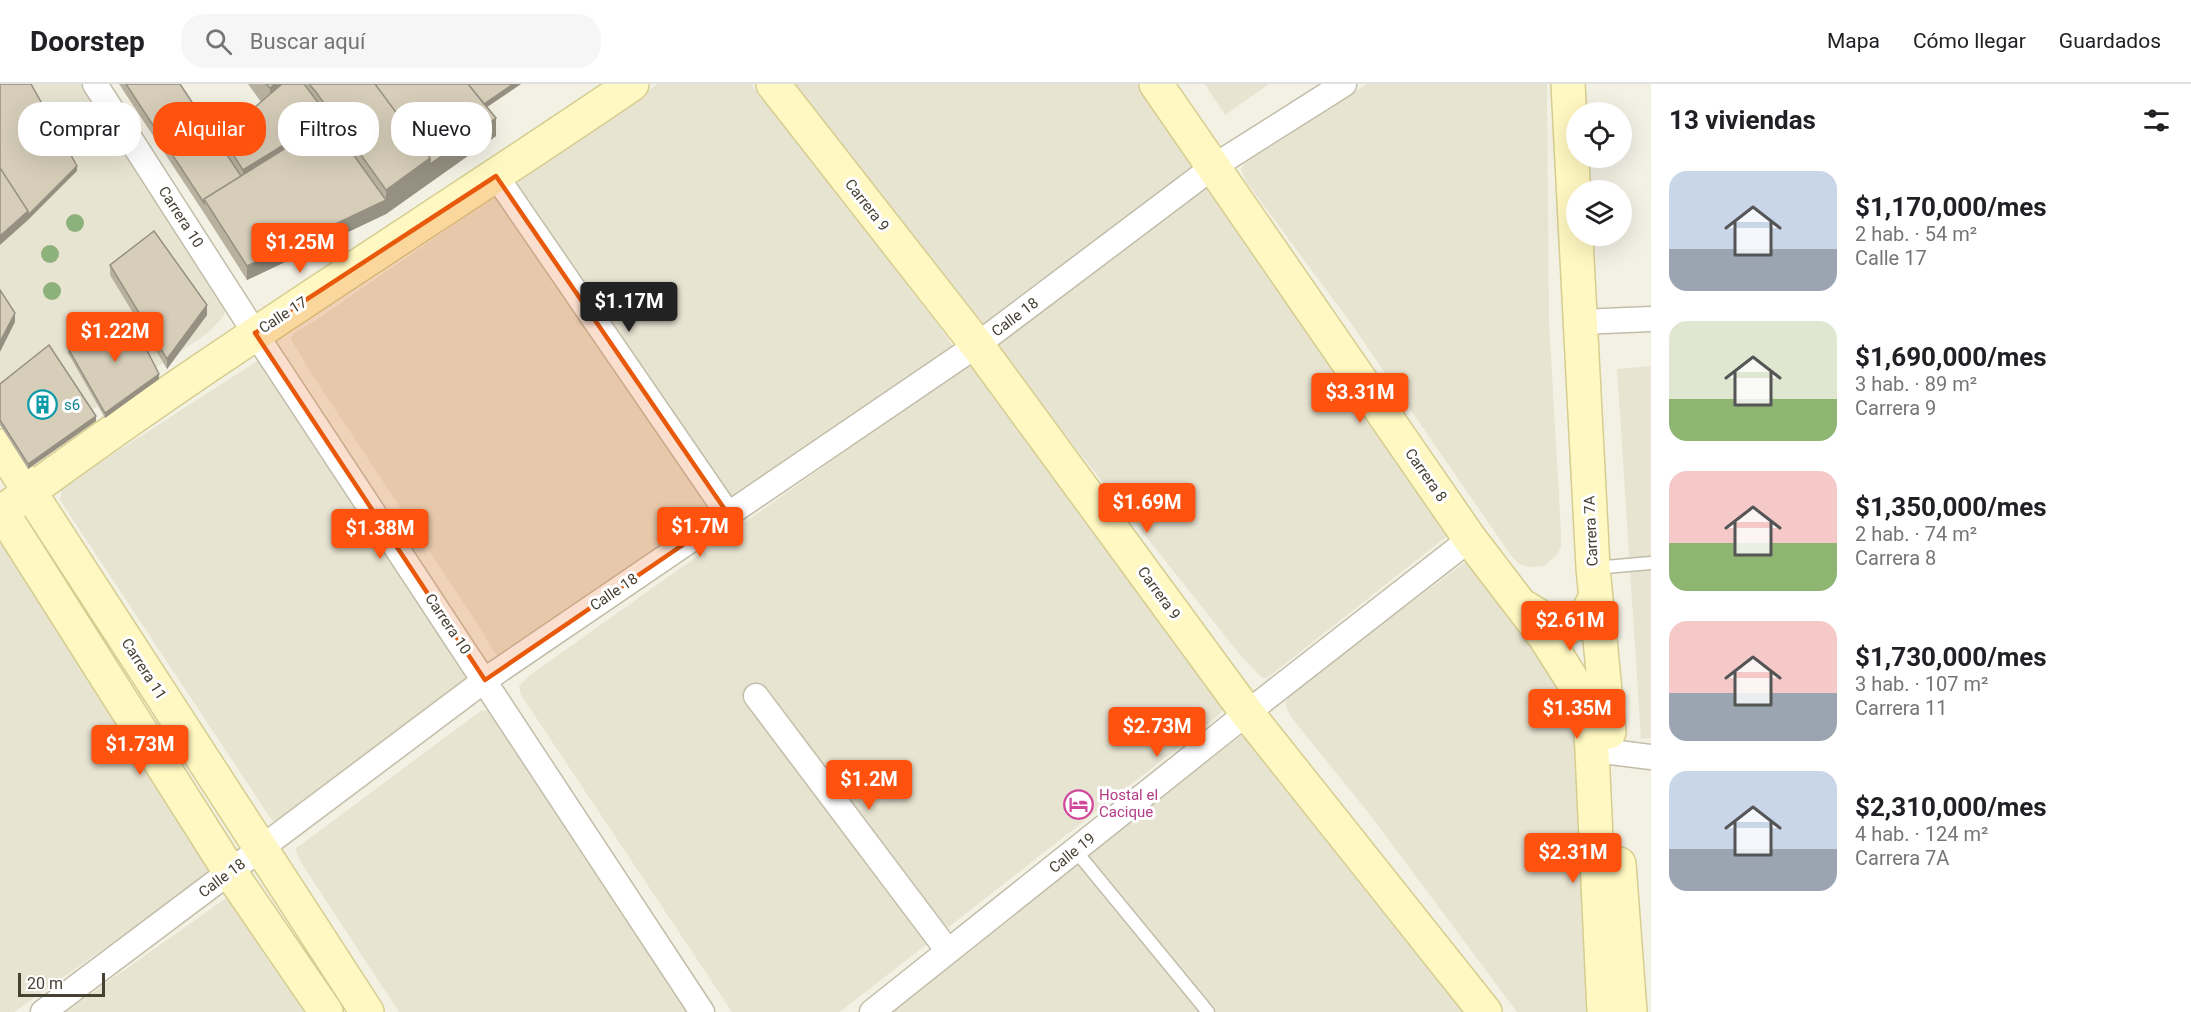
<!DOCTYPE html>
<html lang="es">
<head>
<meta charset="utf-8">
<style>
	body { margin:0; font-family:Roboto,sans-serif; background:#f6f6f6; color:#202124; height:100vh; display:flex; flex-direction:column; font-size:22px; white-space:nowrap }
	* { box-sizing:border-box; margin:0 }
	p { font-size:20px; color:#757577 }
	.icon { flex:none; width:33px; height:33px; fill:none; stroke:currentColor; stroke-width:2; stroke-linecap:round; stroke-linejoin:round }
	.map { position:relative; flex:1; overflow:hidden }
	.drawer { display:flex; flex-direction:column; background:#fff; width:540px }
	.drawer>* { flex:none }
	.guide { position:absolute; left:18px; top:18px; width:570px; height:54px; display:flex; gap:12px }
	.fabs { position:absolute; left:1566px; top:18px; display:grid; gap:12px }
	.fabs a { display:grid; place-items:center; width:66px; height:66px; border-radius:50%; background:#fff; box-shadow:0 6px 24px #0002; font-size:30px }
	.scale { position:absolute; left:18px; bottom:15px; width:87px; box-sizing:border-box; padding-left:6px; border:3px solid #464133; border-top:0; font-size:16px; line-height:21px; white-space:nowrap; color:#464133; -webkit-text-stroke:4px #fff; paint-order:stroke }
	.price { position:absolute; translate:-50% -51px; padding:0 14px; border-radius:6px; background:#ff520f; color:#fff; font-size:20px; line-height:39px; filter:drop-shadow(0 2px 3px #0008) }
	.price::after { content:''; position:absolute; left:50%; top:36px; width:18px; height:14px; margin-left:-9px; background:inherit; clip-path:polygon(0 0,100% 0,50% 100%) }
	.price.on { background:#222; color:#fff }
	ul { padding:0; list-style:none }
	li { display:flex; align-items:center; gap:18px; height:150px; padding:0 18px }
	li span { display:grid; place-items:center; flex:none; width:168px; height:120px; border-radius:18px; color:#555 }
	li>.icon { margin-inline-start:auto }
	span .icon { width:72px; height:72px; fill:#fffc; stroke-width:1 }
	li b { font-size:26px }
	h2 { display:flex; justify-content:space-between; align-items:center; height:72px; padding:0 18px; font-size:26px }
	.tag { padding:0 21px; border-radius:24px; background:#fff; box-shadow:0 6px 24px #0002; font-size:21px; line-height:54px }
	.tag.on { background:#ff520f; color:#fff }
	header { display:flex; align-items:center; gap:36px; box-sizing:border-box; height:84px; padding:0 30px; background:#fff; border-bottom:2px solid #e0e0e0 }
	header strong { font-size:28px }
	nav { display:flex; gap:33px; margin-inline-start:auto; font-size:21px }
	.search { width:420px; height:54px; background:#f6f6f6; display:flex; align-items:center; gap:15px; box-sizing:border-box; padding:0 21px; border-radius:24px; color:#757577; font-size:22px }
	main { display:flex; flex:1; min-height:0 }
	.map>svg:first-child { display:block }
	.residential { fill:#e8e4d2 }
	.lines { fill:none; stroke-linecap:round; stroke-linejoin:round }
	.lane-casing { stroke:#c2bda9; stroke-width:15 }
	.street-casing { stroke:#c2bda9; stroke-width:27 }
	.secondary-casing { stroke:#d6cd90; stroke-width:36 }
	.lane { stroke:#fff; stroke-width:12 }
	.street { stroke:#fff; stroke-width:24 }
	.secondary { stroke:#fff8c2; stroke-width:33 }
	.tree { fill:#8db17a }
	.wall { fill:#b8b19f }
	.shaded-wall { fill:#969082 }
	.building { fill:#d6ceb9; stroke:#969082; stroke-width:1.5 }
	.marked { fill:#e8590c; fill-opacity:0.2; stroke:#e8590c; stroke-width:4.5; stroke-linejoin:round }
	.labels { text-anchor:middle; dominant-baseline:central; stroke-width:6; stroke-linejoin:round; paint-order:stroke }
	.street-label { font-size:15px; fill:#464133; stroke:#fff }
	.culture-label { font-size:15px; fill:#0d838f; stroke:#fff; text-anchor:start }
	.hotel-label { font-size:15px; fill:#b23c85; stroke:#fff; text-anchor:start }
</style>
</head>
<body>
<header>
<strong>Doorstep</strong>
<div class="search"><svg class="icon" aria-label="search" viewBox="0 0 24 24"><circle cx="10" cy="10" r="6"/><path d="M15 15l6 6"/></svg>Buscar aquí</div>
<nav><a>Mapa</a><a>Cómo llegar</a><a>Guardados</a></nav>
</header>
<main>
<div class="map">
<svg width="1651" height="928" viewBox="0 0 1651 928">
	<rect width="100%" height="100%" fill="#f3f1e4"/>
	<path class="residential" d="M0,0H87L226,216V226L222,234L208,249L38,362L0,320Z
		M658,0H751L940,243L956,267L501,575L494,568L477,539L311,289L291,255L294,249L313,238Z
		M772,0H1145L1200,84L981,247Z
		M1205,0H1269L1225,31Z
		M1367,0H1547L1549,238L1561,447V462L1557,471L1544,482L1531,483L1521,481L1512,473L1350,238L1245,96L1241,85L1245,79Z
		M1204,98L1451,449L1267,594H1263L1259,591L1241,572L1000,269L996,256Z
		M257,277L263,278L471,595L279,742L271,735L60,416L62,403Z
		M969,279L1225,611V618L1223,626L1212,637L840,928H732L521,611L519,602L530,591Z
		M1651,282V654L1641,655L1617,285Z
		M0,448L231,775L14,928H0Z
		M1468,476L1575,611L1590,928H1517L1367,727L1291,633L1285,619L1293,607Z
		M482,626L494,629L693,928H399L300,777L295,765Z
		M1243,650L1474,928H891Z
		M246,800L338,928H65Z"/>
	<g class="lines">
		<defs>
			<path id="lane" d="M1594,484L1651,479
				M1075,766L1208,928"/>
			<path id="street" d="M95,0L255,249L702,928
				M496,92L728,430
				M1580,238L1651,235
				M756,612L948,867
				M1611,668L1651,673
				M43,928L485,596L977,261L1213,83L1344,0
				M872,928L1247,629L1470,455"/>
			<path id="secondary" d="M773,0L977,261L1247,629L1485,928
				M1156,0L1470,455L1545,553L1590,624L1604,928
				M1568,0L1593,484L1609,648
				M0,362L367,928
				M0,425L230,788L326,928
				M2,428C205,276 422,143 632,0
				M1526,524L1553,541L1571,542L1587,530L1595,514
				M1619,780L1630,928"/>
		</defs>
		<use href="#lane" class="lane-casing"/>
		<use href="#street" class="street-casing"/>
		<use href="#secondary" class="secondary-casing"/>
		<use href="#lane" class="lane"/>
		<use href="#street" class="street"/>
		<use href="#secondary" class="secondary"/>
	</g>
	<g class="tree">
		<circle cx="75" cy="139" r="9"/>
		<circle cx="50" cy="170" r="9"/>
		<circle cx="52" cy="207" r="9"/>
	</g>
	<path class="wall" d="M119,0H180L221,62V52L261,18L248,0H521L487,23L496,52L386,130L247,196L204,129Z
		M110,181L207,231L167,285L110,191Z
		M68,264L159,295L105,334L68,269Z
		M0,300L96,337L28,385L0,341Z"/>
	<path class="shaded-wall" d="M275,0H295L270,29V4Z
		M513,0H521L478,29V24Z
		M329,33V51L243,95V86Z
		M496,34V52L386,130L247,196V182L386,116V106L430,74Z
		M77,82V87L28,136L0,161V152Z
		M207,221V231L167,285V275Z
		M15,229V238L0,268V258Z
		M159,290V295L105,334V329Z
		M96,332V337L28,385V380Z"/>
	<path class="building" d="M0,0H31L77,82L28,131V127L0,84Z
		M126,0H180L241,92L204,115V119Z
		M266,0H275L270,4Z
		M282,0H304L329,33L243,86L221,52Z
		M309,0H375L430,74L386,106L316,8Z
		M375,0H468L496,34L430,80V74Z
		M468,0H513L484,20Z
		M329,37L386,116L247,182L204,115Z
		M0,84L28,127L0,152Z
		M154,147L207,221L167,275L110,181Z
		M0,206L15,229L0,258Z
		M129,231L159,290L105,329L68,264Z
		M49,261L96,332L28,380L0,336V300Z"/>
	<path class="marked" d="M496,92L728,430L485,596L255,249Z"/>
	<defs>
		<symbol id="building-ring" viewBox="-11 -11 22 22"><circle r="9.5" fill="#fff" stroke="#0f9aa8" stroke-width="1.5"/><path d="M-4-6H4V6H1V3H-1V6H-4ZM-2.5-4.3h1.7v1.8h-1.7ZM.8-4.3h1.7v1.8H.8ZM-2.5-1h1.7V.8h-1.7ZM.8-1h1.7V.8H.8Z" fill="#0f9aa8"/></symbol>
		<symbol id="hotel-ring" viewBox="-11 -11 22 22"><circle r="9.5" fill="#fff" stroke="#d1479c" stroke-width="1.5"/><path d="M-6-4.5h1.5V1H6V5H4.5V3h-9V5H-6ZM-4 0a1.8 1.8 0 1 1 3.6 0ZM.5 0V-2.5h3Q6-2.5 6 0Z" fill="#d1479c"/></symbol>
	</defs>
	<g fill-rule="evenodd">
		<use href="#building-ring" x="26" y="304" width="33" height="33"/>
		<use href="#hotel-ring" x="1062" y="704" width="33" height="33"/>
	</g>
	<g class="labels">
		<g class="street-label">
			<text transform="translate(867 121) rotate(52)">Carrera 9</text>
			<text transform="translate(181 133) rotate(57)">Carrera 10</text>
			<text transform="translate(283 231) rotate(-33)">Calle 17</text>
			<text transform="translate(1015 233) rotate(-37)">Calle 18</text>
			<text transform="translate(1426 391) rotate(55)">Carrera 8</text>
			<text transform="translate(1591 447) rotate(-93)">Carrera 7A</text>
			<text transform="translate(614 508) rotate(-34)">Calle 18</text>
			<text transform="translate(1159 509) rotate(54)">Carrera 9</text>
			<text transform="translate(448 540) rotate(56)">Carrera 10</text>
			<text transform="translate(144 585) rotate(57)">Carrera 11</text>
			<text transform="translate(1072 769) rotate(-39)">Calle 19</text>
			<text transform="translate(222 794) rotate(-37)">Calle 18</text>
		</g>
		<g class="culture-label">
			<text x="64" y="321">s6</text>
		</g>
		<g class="hotel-label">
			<text x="1099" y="711">Hostal el<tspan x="1099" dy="17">Cacique</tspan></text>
		</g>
	</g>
</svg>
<div class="fabs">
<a><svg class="icon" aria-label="locate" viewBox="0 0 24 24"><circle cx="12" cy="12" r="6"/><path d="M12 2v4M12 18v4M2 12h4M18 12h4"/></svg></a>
<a><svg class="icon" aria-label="layers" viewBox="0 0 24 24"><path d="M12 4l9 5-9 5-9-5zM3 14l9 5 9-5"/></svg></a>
</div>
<div class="scale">20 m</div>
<b class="price" style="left:300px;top:190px">$1.25M</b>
<b class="price on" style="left:629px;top:249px">$1.17M</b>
<b class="price" style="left:115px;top:279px">$1.22M</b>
<b class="price" style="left:1360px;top:340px">$3.31M</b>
<b class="price" style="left:1147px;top:450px">$1.69M</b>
<b class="price" style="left:700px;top:474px">$1.7M</b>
<b class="price" style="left:380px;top:476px">$1.38M</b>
<b class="price" style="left:1570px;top:568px">$2.61M</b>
<b class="price" style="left:1577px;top:656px">$1.35M</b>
<b class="price" style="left:1157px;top:674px">$2.73M</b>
<b class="price" style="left:140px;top:692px">$1.73M</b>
<b class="price" style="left:869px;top:727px">$1.2M</b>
<b class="price" style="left:1573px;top:800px">$2.31M</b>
<div class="guide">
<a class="tag">Comprar</a>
<a class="tag on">Alquilar</a>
<a class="tag">Filtros</a>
<a class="tag">Nuevo</a>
</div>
</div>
<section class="drawer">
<h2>13 viviendas<svg class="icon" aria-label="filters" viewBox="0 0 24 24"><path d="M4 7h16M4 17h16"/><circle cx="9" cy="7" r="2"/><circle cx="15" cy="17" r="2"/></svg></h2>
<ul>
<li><span style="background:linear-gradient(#c9d6e8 65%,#9aa5b1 0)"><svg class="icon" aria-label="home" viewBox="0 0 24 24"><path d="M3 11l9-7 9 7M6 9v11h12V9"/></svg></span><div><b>$1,170,000/mes</b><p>2 hab. · 54 m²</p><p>Calle 17</p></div></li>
<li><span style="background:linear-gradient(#dfe7d0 65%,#8fb573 0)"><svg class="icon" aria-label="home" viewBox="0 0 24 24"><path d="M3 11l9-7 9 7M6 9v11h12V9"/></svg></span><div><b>$1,690,000/mes</b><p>3 hab. · 89 m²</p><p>Carrera 9</p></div></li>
<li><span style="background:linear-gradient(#f6c9c9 60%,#8fb573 0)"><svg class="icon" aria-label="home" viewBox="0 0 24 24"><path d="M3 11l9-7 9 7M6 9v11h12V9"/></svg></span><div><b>$1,350,000/mes</b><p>2 hab. · 74 m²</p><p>Carrera 8</p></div></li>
<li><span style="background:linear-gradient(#f6c9c9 60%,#9aa5b1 0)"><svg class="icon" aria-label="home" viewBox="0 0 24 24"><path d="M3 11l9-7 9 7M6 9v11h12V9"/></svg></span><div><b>$1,730,000/mes</b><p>3 hab. · 107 m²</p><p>Carrera 11</p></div></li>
<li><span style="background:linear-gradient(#c9d6e8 65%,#9aa5b1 0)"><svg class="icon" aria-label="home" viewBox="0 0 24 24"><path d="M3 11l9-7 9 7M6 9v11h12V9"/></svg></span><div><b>$2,310,000/mes</b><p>4 hab. · 124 m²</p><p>Carrera 7A</p></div></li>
</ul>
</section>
</main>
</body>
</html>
